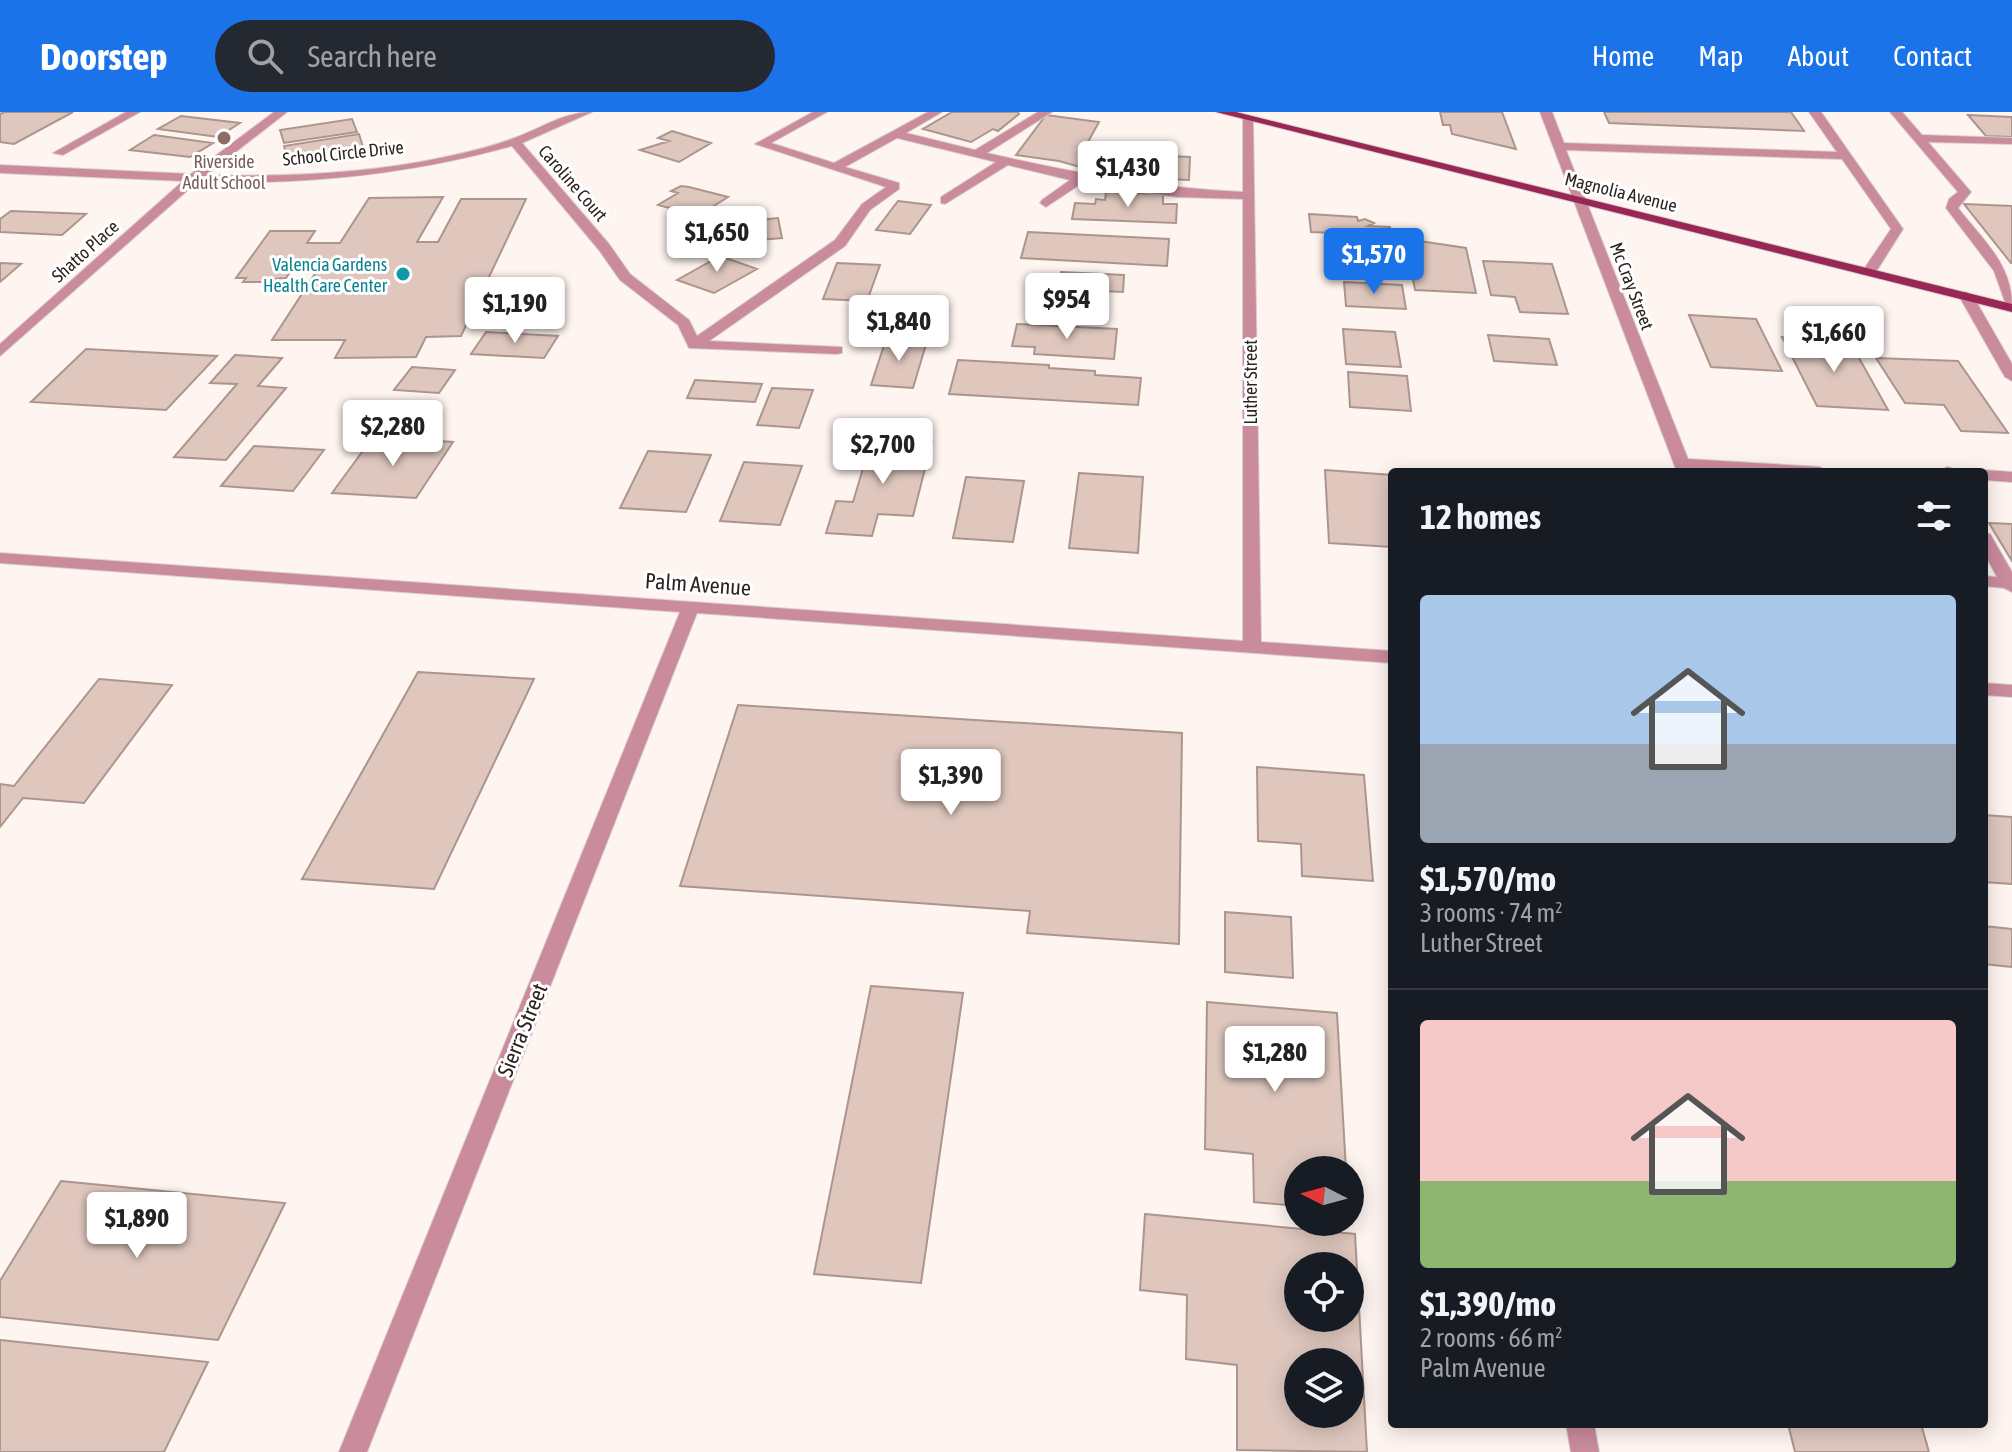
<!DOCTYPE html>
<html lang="en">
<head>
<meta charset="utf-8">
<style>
	body { margin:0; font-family:"Asap Condensed",sans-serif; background:#242831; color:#f1f3f6; height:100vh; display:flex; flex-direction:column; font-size:30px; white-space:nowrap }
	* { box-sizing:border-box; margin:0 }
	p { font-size:26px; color:#9ea1a6 }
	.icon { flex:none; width:44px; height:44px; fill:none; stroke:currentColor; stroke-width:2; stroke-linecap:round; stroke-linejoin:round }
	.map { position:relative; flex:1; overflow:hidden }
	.side { position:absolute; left:1388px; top:356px; width:600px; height:960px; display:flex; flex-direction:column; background:#171b24; border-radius:8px; box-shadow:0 4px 20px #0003 }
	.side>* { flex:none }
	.needle { width:52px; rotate:276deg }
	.buttons { position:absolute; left:1284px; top:1044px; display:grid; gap:16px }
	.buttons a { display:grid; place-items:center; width:80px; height:80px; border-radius:50%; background:#171b24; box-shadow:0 4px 20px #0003; font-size:40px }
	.price { position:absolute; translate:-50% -68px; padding:0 18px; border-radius:8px; background:#fff; color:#222; font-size:26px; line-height:52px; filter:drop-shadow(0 2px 4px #0008) }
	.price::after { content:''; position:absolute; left:50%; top:48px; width:24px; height:18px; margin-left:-12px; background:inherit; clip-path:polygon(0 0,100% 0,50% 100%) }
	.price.active { background:#1a73e8; color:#fff }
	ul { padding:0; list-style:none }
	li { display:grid; align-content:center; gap:16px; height:424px; padding:0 32px }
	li+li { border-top:2px solid #363941 }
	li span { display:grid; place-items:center; height:248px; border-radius:8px; color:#555 }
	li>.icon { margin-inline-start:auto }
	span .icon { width:144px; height:144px; fill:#fffc; stroke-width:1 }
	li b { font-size:34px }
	h2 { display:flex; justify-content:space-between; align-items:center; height:96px; padding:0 32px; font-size:34px }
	header { display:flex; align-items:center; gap:48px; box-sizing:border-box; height:112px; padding:0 40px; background:#1a73e8; color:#fff }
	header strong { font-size:38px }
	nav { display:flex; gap:44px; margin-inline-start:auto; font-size:28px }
	.search { width:560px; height:72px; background:#242831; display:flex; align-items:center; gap:20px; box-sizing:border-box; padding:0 28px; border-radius:44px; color:#9ea1a6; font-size:30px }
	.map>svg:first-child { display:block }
	.building { fill:#dfc7be; stroke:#ac958d; stroke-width:2; fill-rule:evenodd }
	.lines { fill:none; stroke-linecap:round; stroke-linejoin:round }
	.minor-casing { stroke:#d8cfcb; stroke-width:2 }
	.major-casing { stroke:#d8cfcb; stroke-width:2 }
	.minor { fill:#ca8b9d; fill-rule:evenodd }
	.major { fill:#982756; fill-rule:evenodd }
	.education-dot { fill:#8d6e63; stroke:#fff; stroke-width:3 }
	.culture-dot { fill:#0f9aa8; stroke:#fff; stroke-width:3 }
	.labels { text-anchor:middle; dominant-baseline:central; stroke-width:6; stroke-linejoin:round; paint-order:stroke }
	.far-street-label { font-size:18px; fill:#2d2421; stroke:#fff }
	.far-education-label { font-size:18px; fill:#785e54; stroke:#fff }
	.far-culture-label { font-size:18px; fill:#0d838f; stroke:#fff; text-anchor:end }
	.street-label { font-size:22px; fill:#2d2421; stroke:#fff }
</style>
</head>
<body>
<header>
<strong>Doorstep</strong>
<div class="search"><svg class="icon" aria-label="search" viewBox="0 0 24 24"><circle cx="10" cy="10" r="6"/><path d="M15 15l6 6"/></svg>Search here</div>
<nav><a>Home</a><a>Map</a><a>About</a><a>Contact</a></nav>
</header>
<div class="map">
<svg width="2012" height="1340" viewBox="0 0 2012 1340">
	<rect width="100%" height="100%" fill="#fef4f0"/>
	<path class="building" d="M4,0H73L14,32L0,30V2Z
		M952,0H1018L1019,2L998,19L993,17L971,30L923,17Z
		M1440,0H1502L1516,37L1452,22L1450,13H1443Z
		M1604,0H1791L1804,19L1609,11Z
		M1046,3L1099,10L1088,30L1126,42L1190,45L1189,68L1116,65L1059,49L1016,43Z
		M1968,3L2012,5V25L1986,24Z
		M181,4L240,11L218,25L158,17Z
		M352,7L357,20L284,31L280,18Z
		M672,19L711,31L679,50L640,38L669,29L658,26Z
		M359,22L363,35L288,47L284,34Z
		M154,23L213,31L190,45L130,38Z
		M681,74L689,75L728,85L698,104L658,93L678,81L671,79Z
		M1106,80L1163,82V92H1177L1176,111L1072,107L1075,91L1095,92L1096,87L1105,88Z
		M443,85L417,130H438L461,87H526L461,224L426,225L416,245L335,246L345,228H272L318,157H292L286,166L273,167L271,170H243L246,166H236L270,119H315L307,131H340L369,86Z
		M898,89L931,93L910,122L876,118Z
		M1964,92L2012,94V151H2011Z
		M11,99L86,102L62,123L0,120V107Z
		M1309,102L1357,105L1358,109L1365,107L1374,111L1368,114L1390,115L1399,155L1335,152L1329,126L1335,127L1334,121L1311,120Z
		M778,106L782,126L758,128L759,132L712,136L710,123L701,124L700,114Z
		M1028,120L1169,127L1167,154L1021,146Z
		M1406,127L1466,136L1476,181L1415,178Z
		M720,144L757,157L714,181L677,168Z
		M1483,149L1552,152L1568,202L1520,200L1515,185L1491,183Z
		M0,151L21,152L0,170Z
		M837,151L880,153L867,189L823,187Z
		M1061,160L1124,163L1123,180L1058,177Z
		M1344,170L1402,173L1406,197L1346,194Z
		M896,188L942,190L934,221L886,218Z
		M1689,203L1756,207L1782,259L1711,255Z
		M1017,212L1117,217L1114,247L1034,242L1035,235L1012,234Z
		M1343,217L1395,220L1401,255L1346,252Z
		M486,220L558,224L544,246L471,242Z
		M1488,223L1549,227L1557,253L1494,249Z
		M1782,225L1849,228L1888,298L1817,294Z
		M886,227L927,229L913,276L871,273Z
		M86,237L217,244L166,298L31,290Z
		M235,243L282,246L258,274L286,276L226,348L174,345L237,272L210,271Z
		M1876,246L1958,249L2008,321L1961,319L1944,293L1905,291Z
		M958,248L1049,253V256L1095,259V263L1141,266L1138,293L949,282Z
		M412,255L455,258L439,281L394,278Z
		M1348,260L1407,264L1411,299L1350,295Z
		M695,268L762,272L755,290L687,286Z
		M772,276L813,278L799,316L757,313Z
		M373,325L453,330L416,386L332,381Z
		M872,326L932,329L913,404L878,402L872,424L826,421L836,389L853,390Z
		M254,334L324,338L293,379L221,374Z
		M648,339L711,343L686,400L620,396Z
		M744,350L802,354L780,413L720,409Z
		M1325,358L1392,363V435L1329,431Z
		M1079,361L1143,365L1138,441L1069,436Z
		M966,365L1024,369L1013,430L953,426Z
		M1989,411L2012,412V449Z
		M418,560L534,567L434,777L302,767Z
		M99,567L172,573L84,691L23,686L0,715V672L14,674Z
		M738,593L1182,621L1179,832L1027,821L1030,799L680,774Z
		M1257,655L1364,663L1373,769L1302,764L1301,732L1258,729Z
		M1984,703L2012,705V772L1984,770Z
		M1225,800L1291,805L1293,866L1225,860Z
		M1984,814L2012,817V855L1984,852Z
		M871,874L963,881L921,1171L814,1162Z
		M1207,890L1337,901L1346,1058H1298V1094L1254,1090L1253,1042L1205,1037Z
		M61,1069L285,1091L218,1228L0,1205V1169Z
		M1145,1102L1355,1122L1367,1340L1237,1338V1253L1186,1247L1187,1183L1140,1178ZM1298,1154H1350V1206H1298ZM1298,1250H1350V1302H1298Z
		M0,1228L208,1250L164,1340H0Z
		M1788,1312H1921L1929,1340H1795Z"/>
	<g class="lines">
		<defs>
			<path id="minor" d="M126,0H140L63,43L53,41Z
				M274,0H287L206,63C285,65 367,62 445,45C469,40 494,34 517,25C541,16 565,0 592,0L522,31L609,132L630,162L689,208L697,224L835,128L862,92L886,75L755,32L813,0H827L771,31L834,51L928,0H942L906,21L975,38L1038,0H1052L987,41C1073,61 1155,76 1243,80V7L1253,5L1261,530L1392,539V551L697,501L367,1340H339L680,500L0,451V441L1243,529V87L1177,85L1082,71L1046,95L1040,91L1042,88L1070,68L1008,53L945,92L941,91V85L996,50L897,26L845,55L899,71V77L870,98L845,134L709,229L842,235V241L837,242L689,236L678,213L620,168L599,138L512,34C408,63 305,73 197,70L0,244V232L183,69L0,61V53L191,62Z
				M1540,0H1552L1564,31L1837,40L1809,0H1821L1903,117L1874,163L1862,160L1891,117L1842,47L1566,38L1688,347L1820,355L1828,360L1692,356L1693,360H1677Z
				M1890,0H1902L1922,23L2012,26V32L1928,30L1971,80L1958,96C1983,128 2012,152 2012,194L2005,190L1994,159L1946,96L1949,87L1958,80Z
				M1966,180L1973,184L2012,252V269L2005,265L1959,184Z
				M1947,355L1954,357L1956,360H1939Z
				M1984,358L2012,360V370L1984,368V360H1978Z
				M1984,421L1990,422L2012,460V480L2004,476L1984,474V464L1997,465L1984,441Z
				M1984,571L2012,573V585L1984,583Z
				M1566,1312H1594L1599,1340H1571Z"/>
			<path id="major" d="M1216,0H1236L2012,192V200Z"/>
		</defs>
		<use href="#minor" class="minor-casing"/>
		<use href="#major" class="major-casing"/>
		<use href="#minor" class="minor"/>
		<use href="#major" class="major"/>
	</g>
	<circle class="education-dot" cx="224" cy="26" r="8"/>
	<circle class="culture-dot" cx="403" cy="162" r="8"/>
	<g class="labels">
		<g class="far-street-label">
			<text transform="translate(343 41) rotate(-6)">School Circle Drive</text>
			<text transform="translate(573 71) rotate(49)">Caroline Court</text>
			<text transform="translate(1621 80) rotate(14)">Magnolia Avenue</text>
			<text transform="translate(85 139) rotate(-42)">Shatto Place</text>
			<text transform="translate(1632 174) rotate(69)">Mc Cray Street</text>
			<text transform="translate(1250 270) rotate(-90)">Luther Street</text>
		</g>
		<g class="far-education-label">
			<text x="224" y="49">Riverside<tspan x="224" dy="21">Adult School</tspan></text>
		</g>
		<g class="far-culture-label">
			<text x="387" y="152">Valencia Gardens<tspan x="387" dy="21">Health Care Center</tspan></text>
		</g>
		<g class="street-label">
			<text transform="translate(698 472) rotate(4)">Palm Avenue</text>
			<text transform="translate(522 918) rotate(-68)">Sierra Street</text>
		</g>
	</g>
</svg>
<div class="buttons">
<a><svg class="needle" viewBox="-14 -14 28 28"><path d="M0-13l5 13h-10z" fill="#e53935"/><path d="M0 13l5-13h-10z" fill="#9ea1a6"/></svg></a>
<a><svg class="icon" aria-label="locate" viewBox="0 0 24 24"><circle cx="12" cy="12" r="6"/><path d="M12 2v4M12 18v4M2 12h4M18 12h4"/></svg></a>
<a><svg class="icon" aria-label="layers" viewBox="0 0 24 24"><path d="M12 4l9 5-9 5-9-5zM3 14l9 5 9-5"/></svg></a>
</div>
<b class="price" style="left:1128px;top:97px">$1,430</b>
<b class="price" style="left:717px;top:162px">$1,650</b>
<b class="price active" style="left:1374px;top:184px">$1,570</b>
<b class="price" style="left:1067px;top:229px">$954</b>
<b class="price" style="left:515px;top:233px">$1,190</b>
<b class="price" style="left:899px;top:251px">$1,840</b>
<b class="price" style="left:1834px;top:262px">$1,660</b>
<b class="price" style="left:393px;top:356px">$2,280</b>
<b class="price" style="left:883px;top:374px">$2,700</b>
<b class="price" style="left:951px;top:705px">$1,390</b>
<b class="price" style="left:1275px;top:982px">$1,280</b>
<b class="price" style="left:137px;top:1148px">$1,890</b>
<section class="side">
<h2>12 homes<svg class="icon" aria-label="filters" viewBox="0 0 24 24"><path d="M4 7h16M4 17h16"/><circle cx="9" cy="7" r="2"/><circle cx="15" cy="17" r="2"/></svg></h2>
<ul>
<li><span style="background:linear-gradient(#a9c7e8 60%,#9aa5b1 0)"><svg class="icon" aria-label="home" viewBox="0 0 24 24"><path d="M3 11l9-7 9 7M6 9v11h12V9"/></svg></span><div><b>$1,570/mo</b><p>3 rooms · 74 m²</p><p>Luther Street</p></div></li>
<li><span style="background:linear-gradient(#f6c9c9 65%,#8fb573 0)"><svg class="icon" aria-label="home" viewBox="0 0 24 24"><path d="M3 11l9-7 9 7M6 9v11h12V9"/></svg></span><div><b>$1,390/mo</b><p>2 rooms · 66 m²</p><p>Palm Avenue</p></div></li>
</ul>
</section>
</div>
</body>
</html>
